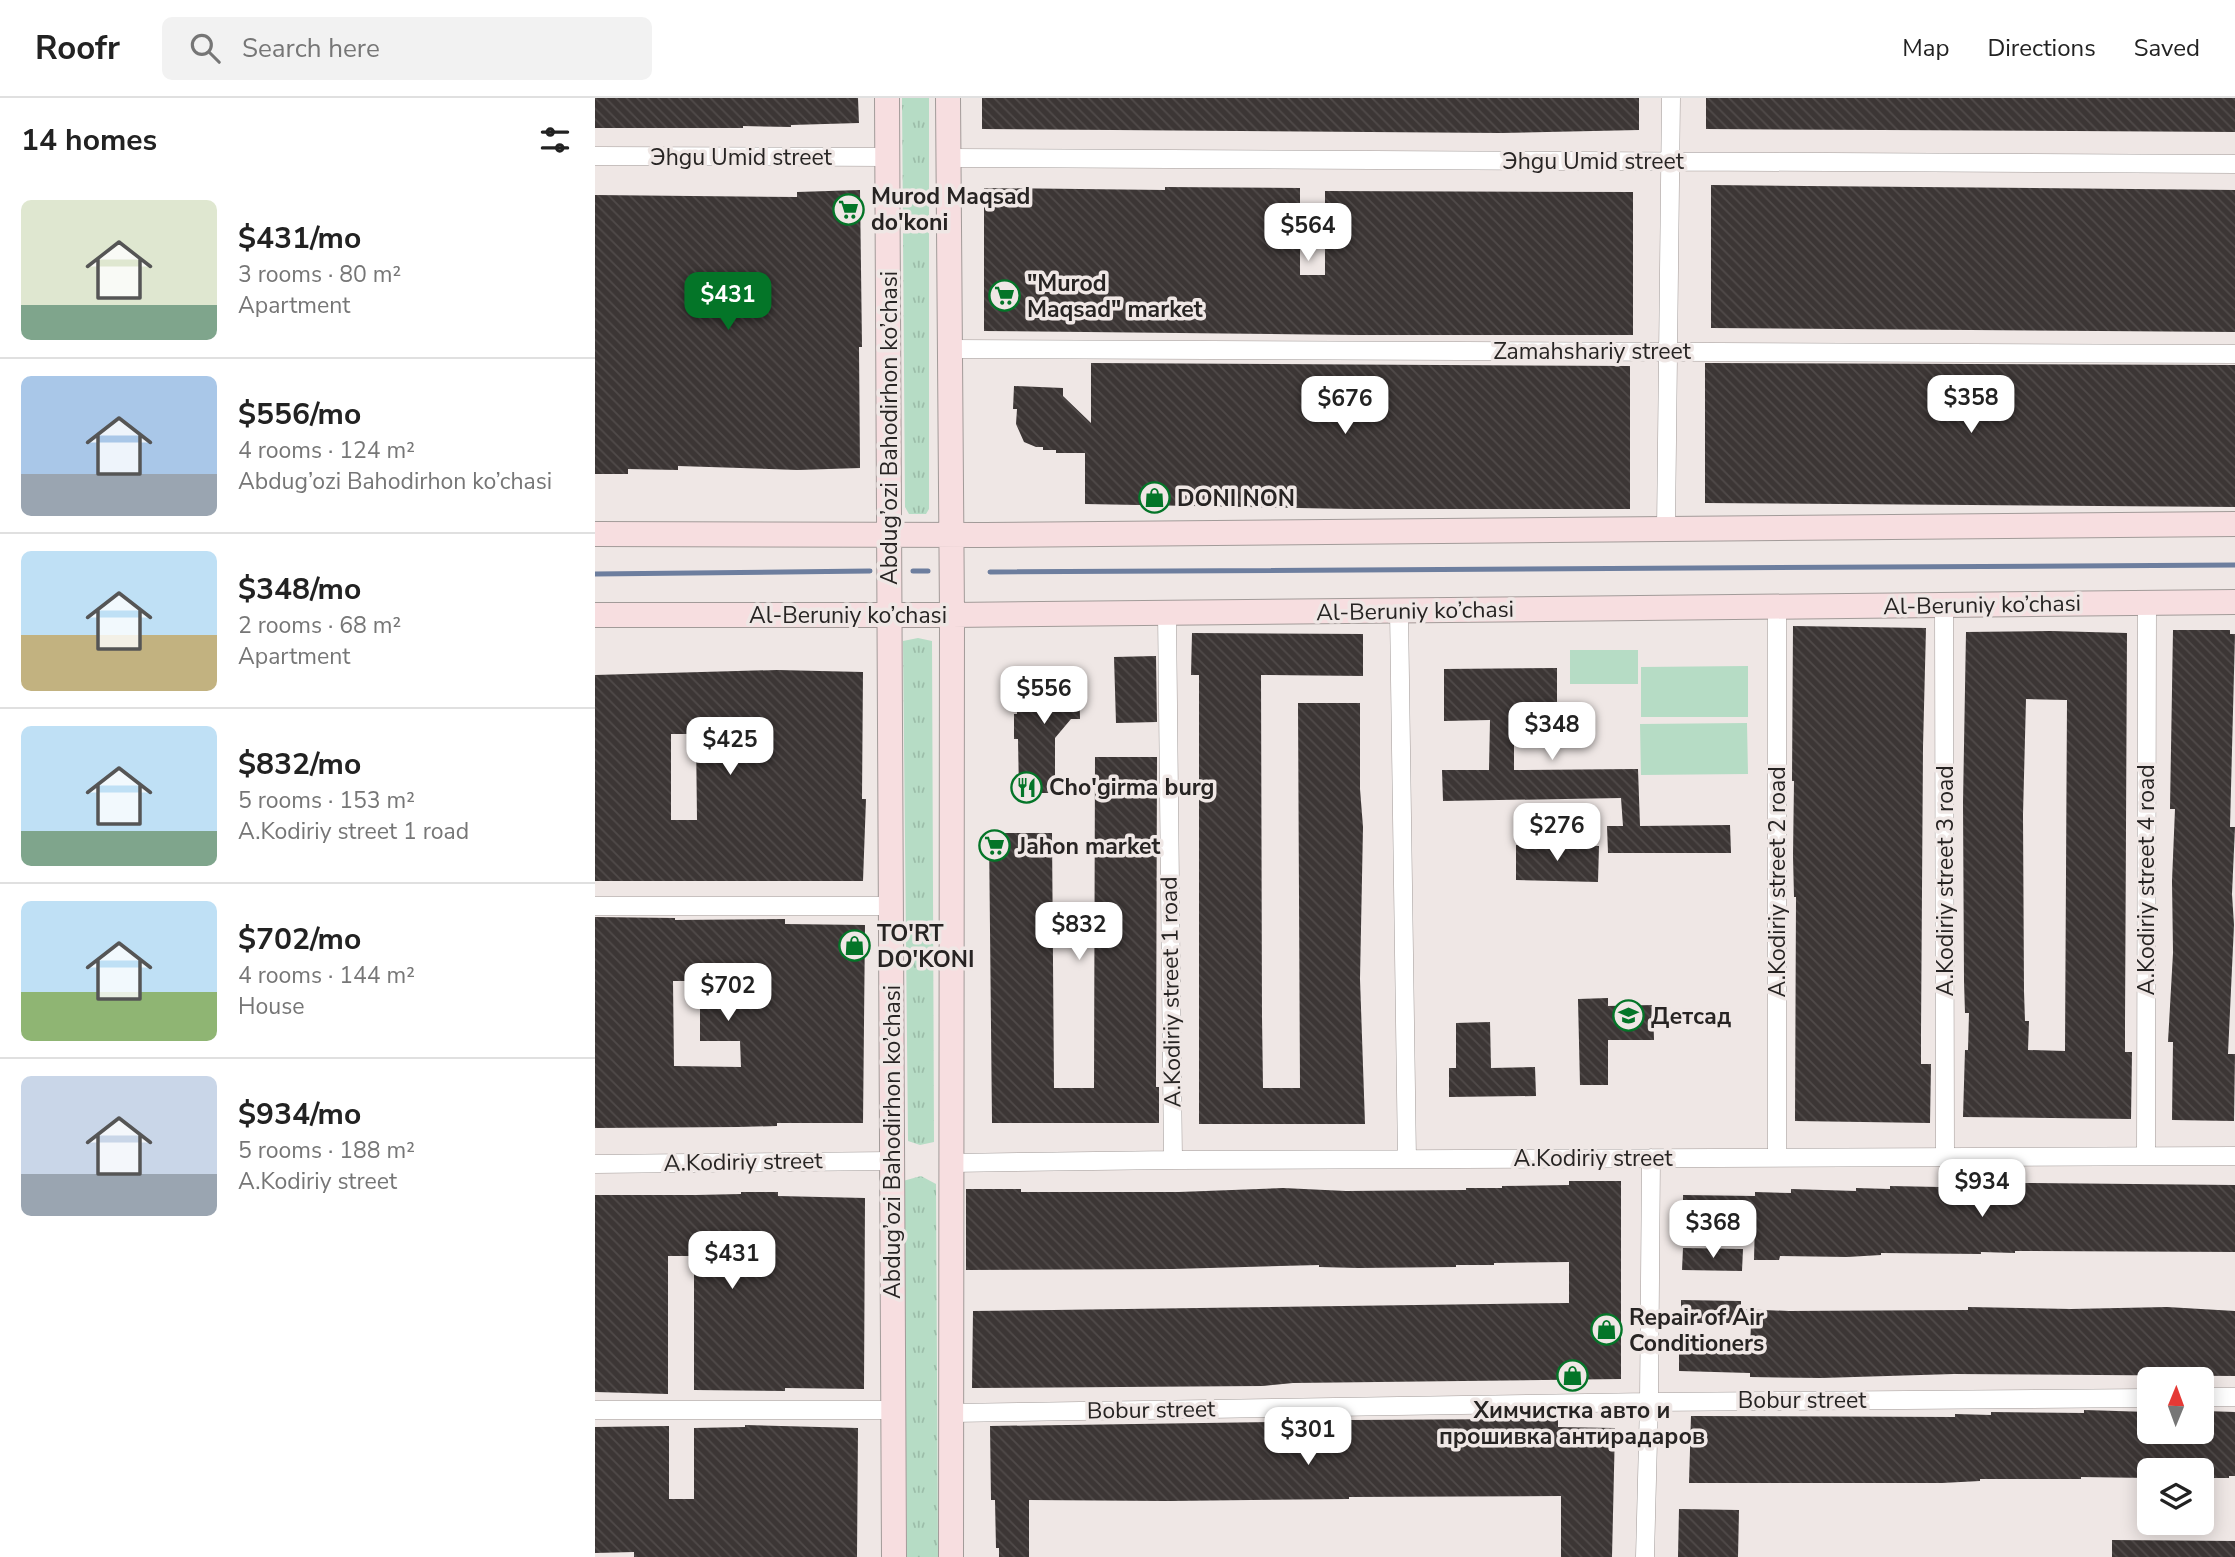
<!DOCTYPE html>
<html lang="en">
<head>
<meta charset="utf-8">
<style>
	body { margin:0; font-family:"Nunito Sans",sans-serif; background:#f2f2f2; color:#222; height:100vh; display:flex; flex-direction:column; font-size:26px; white-space:nowrap }
	* { box-sizing:border-box; margin:0 }
	p { font-size:23px; color:#767676 }
	.icon { flex:none; width:38px; height:38px; fill:none; stroke:currentColor; stroke-width:2; stroke-linecap:round; stroke-linejoin:round }
	.map { position:relative; flex:1; overflow:hidden }
	.panel { display:flex; flex-direction:column; background:#fff; width:595px }
	.panel>* { flex:none }
	.needle { width:46px; rotate:1deg }
	.fabs { position:absolute; left:1542px; top:1269px; display:grid; gap:14px }
	.fabs a { display:grid; place-items:center; width:77px; height:77px; border-radius:10px; background:#fff; box-shadow:0 4px 18px #0003; font-size:35px }
	.price { position:absolute; translate:-50% -60px; padding:0 16px; border-radius:14px; background:#fff; color:#222; font-size:23px; line-height:46px; filter:drop-shadow(0 2px 4px #0008) }
	.price::after { content:''; position:absolute; left:50%; top:42px; width:21px; height:16px; margin-left:-10px; background:inherit; clip-path:polygon(0 0,100% 0,50% 100%) }
	.price.selected { background:#047528; color:#fff }
	ul { padding:0; list-style:none }
	li { display:flex; align-items:center; gap:21px; height:175px; padding:0 21px }
	li+li { border-top:2px solid #e0e0e0 }
	li span { display:grid; place-items:center; flex:none; width:196px; height:140px; border-radius:10px; color:#555 }
	li>.icon { margin-inline-start:auto }
	span .icon { width:84px; height:84px; fill:#fffc; stroke-width:1 }
	li b { font-size:30px }
	h2 { display:flex; justify-content:space-between; align-items:center; height:84px; padding:0 21px; font-size:30px }
	header { display:flex; align-items:center; gap:42px; box-sizing:border-box; height:98px; padding:0 35px; background:#fff; border-bottom:2px solid #e0e0e0 }
	header strong { font-size:33px }
	nav { display:flex; gap:38px; margin-inline-start:auto; font-size:24px }
	.search { width:490px; height:63px; background:#f2f2f2; display:flex; align-items:center; gap:18px; box-sizing:border-box; padding:0 24px; border-radius:10px; color:#767676; font-size:26px }
	main { display:flex; flex:1; min-height:0 }
	.map>svg:first-child { display:block }
	.grass { fill:url(#grass-tufts) }
	.park { fill:#b6dcc5 }
	.lines { fill:none; stroke-linecap:round; stroke-linejoin:round }
	.stream { stroke:#6d7e9e; stroke-width:5 }
	.building { fill:url(#building-back-hatch); fill-rule:evenodd }
	.street-casing { stroke:#a29b99; stroke-width:19 }
	.secondary-casing { stroke:#a29b99; stroke-width:26 }
	.street { stroke:#fff; stroke-width:18 }
	.secondary { stroke:#f7dee0; stroke-width:24 }
	.labels { text-anchor:middle; dominant-baseline:central; stroke-width:7; stroke-linejoin:round; paint-order:stroke }
	.street-label { font-size:23px; fill:#272423; stroke:#efe7e5 }
	.poi-label { font-size:23px; font-weight:bold; fill:#272423; stroke:#efe7e5; text-anchor:start }
</style>
</head>
<body>
<header>
<strong>Roofr</strong>
<div class="search"><svg class="icon" aria-label="search" viewBox="0 0 24 24"><circle cx="10" cy="10" r="6"/><path d="M15 15l6 6"/></svg>Search here</div>
<nav><a>Map</a><a>Directions</a><a>Saved</a></nav>
</header>
<main>
<section class="panel">
<h2>14 homes<svg class="icon" aria-label="filters" viewBox="0 0 24 24"><path d="M4 7h16M4 17h16"/><circle cx="9" cy="7" r="2"/><circle cx="15" cy="17" r="2"/></svg></h2>
<ul>
<li><span style="background:linear-gradient(#dfe7d0 75%,#7fa58c 0)"><svg class="icon" aria-label="home" viewBox="0 0 24 24"><path d="M3 11l9-7 9 7M6 9v11h12V9"/></svg></span><div><b>$431/mo</b><p>3 rooms · 80 m²</p><p>Apartment</p></div></li>
<li><span style="background:linear-gradient(#a9c7e8 70%,#9aa5b1 0)"><svg class="icon" aria-label="home" viewBox="0 0 24 24"><path d="M3 11l9-7 9 7M6 9v11h12V9"/></svg></span><div><b>$556/mo</b><p>4 rooms · 124 m²</p><p>Abdug’ozi Bahodirhon ko’chasi</p></div></li>
<li><span style="background:linear-gradient(#bfe0f5 60%,#c2b280 0)"><svg class="icon" aria-label="home" viewBox="0 0 24 24"><path d="M3 11l9-7 9 7M6 9v11h12V9"/></svg></span><div><b>$348/mo</b><p>2 rooms · 68 m²</p><p>Apartment</p></div></li>
<li><span style="background:linear-gradient(#bfe0f5 75%,#7fa58c 0)"><svg class="icon" aria-label="home" viewBox="0 0 24 24"><path d="M3 11l9-7 9 7M6 9v11h12V9"/></svg></span><div><b>$832/mo</b><p>5 rooms · 153 m²</p><p>A.Kodiriy street 1 road</p></div></li>
<li><span style="background:linear-gradient(#bfe0f5 65%,#8fb573 0)"><svg class="icon" aria-label="home" viewBox="0 0 24 24"><path d="M3 11l9-7 9 7M6 9v11h12V9"/></svg></span><div><b>$702/mo</b><p>4 rooms · 144 m²</p><p>House</p></div></li>
<li><span style="background:linear-gradient(#c9d6e8 70%,#9aa5b1 0)"><svg class="icon" aria-label="home" viewBox="0 0 24 24"><path d="M3 11l9-7 9 7M6 9v11h12V9"/></svg></span><div><b>$934/mo</b><p>5 rooms · 188 m²</p><p>A.Kodiriy street</p></div></li>
</ul>
</section>
<div class="map">
<svg width="1640" height="1459" viewBox="0 0 1640 1459">
	<defs>
		<pattern id="grass-tufts" width="24" height="20" patternUnits="userSpaceOnUse" patternTransform="scale(1.75)"><rect width="24" height="20" fill="#b6dcc5"/><path d="M3 7l-1-3M5 7V3M7 7l1-3M15 17l-1-3M17 17v-4M19 17l1-3" fill="none" stroke="#9cbda9"/></pattern>
		<pattern id="building-back-hatch" width="6" height="6" patternUnits="userSpaceOnUse" patternTransform="scale(1.75)"><rect width="6" height="6" fill="#3c3635"/><path d="M-1 5l2 2M0 0l6 6M5-1l2 2" fill="none" stroke="#504a49"/></pattern>
	</defs>
	<rect width="100%" height="100%" fill="#efe7e5"/>
	<path class="grass" d="M307,0H334V411L331,416H314L310,409Z
		M323,540L337,543L339,1044L325,1047L313,1043L308,543Z
		M326,1078L341,1086L343,1459H312L308,1083Z"/>
	<path class="park" d="M975,552H1043V586H975Z
		M1153,568V619H1046V569Z
		M1152,625L1153,676L1046,677L1045,626Z"/>
	<g class="lines">
		<path class="stream" d="M318,473H333
			M395,474L1640,467
			M0,476L275,473"/>
	</g>
	<path class="building" d="M0,0H263L264,25L196,27V29L148,28V30H0Z
		M387,0H1044V32L906,35L387,31Z
		M1111,0H1640V34L1111,31Z
		M1116,87L1640,92V234L1116,230Z
		M570,89L705,90V177H730V93L1038,94V237H761L389,233V90L570,92Z
		M265,92L267,249H264L265,370L203,372L83,368V372L33,371V376H0V97L202,99V94Z
		M496,265L1035,268V411H758L490,406V355H461V352H448V349H441L429,344L421,326L422,311H418L419,288L468,290V298L496,325Z
		M1110,265L1640,267V409L1110,405Z
		M1198,528L1331,530L1328,649L1326,934V966H1336L1335,1025L1200,1023L1201,799H1199L1198,758L1199,683H1197Z
		M1578,532H1635V536H1640L1635,729H1640L1637,796L1639,827L1633,956H1640L1639,1023L1577,1022L1578,944H1573L1578,855L1577,783L1580,711H1575Z
		M1456,533L1532,535L1530,925V954H1537L1536,1021L1368,1019L1370,952H1373L1374,915H1370L1369,883L1368,705L1371,534ZM1431,601L1472,602L1470,953L1433,952L1434,923H1430L1429,893L1428,717Z
		M597,535L768,536V578L666,577L667,919L668,990H705L703,605H765V691L768,729L765,881L770,1026H604V577H596Z
		M561,558L562,624L521,625L519,559Z
		M962,570V619L919,621V672L1043,671L1045,728L1135,727L1136,755H1013L1012,728H1028L1026,700L848,703L847,672H894L895,622L849,623V571Z
		M182,572L268,574L267,701H271L268,783H0V577ZM76,636H101L102,722H76Z
		M461,572H484L485,621H476L460,640V695H424L423,641H419V616H422V602L429,584L448,576L461,575Z
		M500,659H562L561,989H564V1025H397L394,735H457L459,990H499Z
		M921,747L1004,748L1003,784L921,782Z
		M0,819L80,820V822L190,821V826L270,827L268,1025H182V1028L143,1029L0,1030ZM78,883H105V943H145L146,969L79,968Z
		M1013,900V908L1058,907L1059,942H1013V987H985L983,901Z
		M895,924L896,970L940,969L941,998L854,999V970H861V925Z
		M974,1083H1026V1281L698,1285L668,1288L377,1290L378,1213L974,1205V1164L899,1165V1167H861V1169L763,1170L724,1169V1167L578,1171L371,1172V1091H426V1094H584L688,1090L751,1093L871,1092V1090H907V1088L974,1087Z
		M1429,1085L1640,1087V1154L1420,1153V1155L1386,1154V1156L1286,1155V1157L1252,1159L1185,1158L1184,1162H1159L1160,1121L1088,1119V1097L1160,1098V1094L1196,1095V1091L1261,1093V1090L1295,1091V1088L1395,1090V1087L1429,1088Z
		M146,1094H183V1098L270,1100L269,1291L190,1290V1293L99,1292V1158H73V1296L0,1294V1097H101L146,1096Z
		M1088,1150L1148,1151L1147,1173L1087,1172Z
		M1086,1202L1146,1203V1211L1194,1213L1373,1212V1209L1476,1211L1572,1209L1640,1213V1278L1359,1276L1226,1280L1155,1279V1275L1084,1273V1251L1155,1252L1156,1225H1086Z
		M1489,1312L1554,1314V1334H1609V1313L1640,1314V1378H1634V1380H1608V1372H1554V1380L1486,1379V1381H1385V1383L1347,1385H1094L1096,1318L1360,1319V1316L1396,1317V1314L1489,1315Z
		M934,1321H963V1329L1020,1330L1017,1459H966V1398L754,1399V1401L573,1403L434,1402V1459H404V1450H401L400,1402H396L395,1328L756,1323V1322Z
		M150,1327L263,1330L262,1459H39V1454L0,1455V1329L74,1328V1401H99V1330L150,1329Z
		M1084,1411L1144,1412L1143,1459H1083Z
		M1517,1442L1640,1443V1459H1517Z"/>
	<g class="lines">
		<defs>
			<path id="street" d="M0,58L292,59
				M355,60L1640,66
				M355,251L1640,256
				M1071,430L1076,0
				M1182,508V1060
				M1349,508L1350,1059
				M804,513L812,1061
				M572,515L578,1062
				M0,808H296
				M1551,1058L1552,505
				M356,1065L578,1062L1640,1058
				M0,1066L297,1063
				M1606,1299H1640
				M0,1312H297
				M356,1315L1054,1304L1554,1300
				M1050,1459L1054,1304L1056,1060"/>
			<path id="secondary" d="M292,0L299,1459
				M353,0L357,517L356,1459
				M0,436L390,437L1640,426
				M0,517H357L1640,504"/>
		</defs>
		<use href="#street" class="street-casing"/>
		<use href="#secondary" class="secondary-casing"/>
		<use href="#street" class="street"/>
		<use href="#secondary" class="secondary"/>
	</g>
	<defs>
		<symbol id="supermarket-ring" viewBox="-11 -11 22 22"><circle r="9.5" fill="#efe7e5" stroke="#047528" stroke-width="1.5"/><path d="M-6-5.5h2.5l.6 2H6L4.5 2H-2.5L-4.4-4H-6ZM-1.5 3.2a1.3 1.3 0 1 0 .1 0ZM3 3.2a1.3 1.3 0 1 0 .1 0Z" fill="#047528"/></symbol>
		<symbol id="shop-ring" viewBox="-11 -11 22 22"><circle r="9.5" fill="#efe7e5" stroke="#047528" stroke-width="1.5"/><path d="M-5-2.5h2.3a2.7 3.5 0 0 1 5.4 0H5L5.5 6h-11ZM-1.5-2.5h3a1.5 2.3 0 0 0-3 0Z" fill="#047528"/></symbol>
		<symbol id="restaurant-ring" viewBox="-11 -11 22 22"><circle r="9.5" fill="#efe7e5" stroke="#047528" stroke-width="1.5"/><path d="M-5-6h1v4h1v-4h1v4h1v-4h1v5L-1.5 .5V6h-2V.5L-5-1ZM5-6V6H3V1.5H1.5Q1.5-4 5-6Z" fill="#047528"/></symbol>
		<symbol id="school-ring" viewBox="-11 -11 22 22"><circle r="9.5" fill="#efe7e5" stroke="#047528" stroke-width="1.5"/><path d="M0-5L7-2L0 1L-7-2ZM-4 1L0 2.5L4 1V4Q0 6-4 4Z" fill="#047528"/></symbol>
	</defs>
	<g fill-rule="evenodd">
		<use href="#supermarket-ring" x="236" y="94" width="35" height="35"/>
		<use href="#supermarket-ring" x="392" y="180" width="35" height="35"/>
		<use href="#shop-ring" x="542" y="382" width="35" height="35"/>
		<use href="#restaurant-ring" x="414" y="672" width="35" height="35"/>
		<use href="#supermarket-ring" x="382" y="730" width="35" height="35"/>
		<use href="#shop-ring" x="242" y="830" width="35" height="35"/>
		<use href="#school-ring" x="1016" y="900" width="35" height="35"/>
		<use href="#shop-ring" x="994" y="1214" width="35" height="35"/>
		<use href="#shop-ring" x="960" y="1260" width="35" height="35"/>
	</g>
	<g class="labels">
		<g class="street-label">
			<text x="146" y="59">Эhgu Umid street</text>
			<text x="998" y="63">Эhgu Umid street</text>
			<text x="997" y="253">Zamahshariy street</text>
			<text transform="translate(294 330) rotate(-90)">Abdug’ozi Bahodirhon ko’chasi</text>
			<text transform="translate(1387 507) rotate(-1)">Al-Beruniy ko’chasi</text>
			<text transform="translate(820 513) rotate(-1)">Al-Beruniy ko’chasi</text>
			<text x="253" y="517">Al-Beruniy ko’chasi</text>
			<text transform="translate(1551 782) rotate(-90)">A.Kodiriy street 4 road</text>
			<text transform="translate(1350 783) rotate(-90)">A.Kodiriy street 3 road</text>
			<text transform="translate(1182 784) rotate(-90)">A.Kodiriy street 2 road</text>
			<text transform="translate(576 894) rotate(-91)">A.Kodiriy street 1 road</text>
			<text transform="translate(297 1044) rotate(-90)">Abdug’ozi Bahodirhon ko’chasi</text>
			<text x="998" y="1060">A.Kodiriy street</text>
			<text transform="translate(148 1064) rotate(-1)">A.Kodiriy street</text>
			<text x="1207" y="1302">Bobur street</text>
			<text transform="translate(556 1312) rotate(-1)">Bobur street</text>
		</g>
		<g class="poi-label">
			<text x="276" y="98">Murod Maqsad<tspan x="276" dy="26">do'koni</tspan></text>
			<text x="432" y="185">"Murod<tspan x="432" dy="26">Maqsad" market</tspan></text>
			<text x="582" y="400">DONI NON</text>
			<text x="454" y="689">Cho'girma burg</text>
			<text x="423" y="748">Jahon market</text>
			<text x="282" y="835">TO'RT<tspan x="282" dy="26">DO'KONI</tspan></text>
			<text x="1056" y="918">Детсад</text>
			<text x="1034" y="1219">Repair of Air<tspan x="1034" dy="26">Conditioners</tspan></text>
			<text x="977" y="1312" text-anchor="middle">Химчистка авто и<tspan x="977" dy="26">прошивка антирадаров</tspan></text>
		</g>
	</g>
</svg>
<div class="fabs">
<a><svg class="needle" viewBox="-14 -14 28 28"><path d="M0-13l5 13h-10z" fill="#e53935"/><path d="M0 13l5-13h-10z" fill="#767676"/></svg></a>
<a><svg class="icon" aria-label="layers" viewBox="0 0 24 24"><path d="M12 4l9 5-9 5-9-5zM3 14l9 5 9-5"/></svg></a>
</div>
<b class="price" style="left:713px;top:165px">$564</b>
<b class="price selected" style="left:133px;top:234px">$431</b>
<b class="price" style="left:1376px;top:337px">$358</b>
<b class="price" style="left:750px;top:338px">$676</b>
<b class="price" style="left:449px;top:628px">$556</b>
<b class="price" style="left:957px;top:664px">$348</b>
<b class="price" style="left:135px;top:679px">$425</b>
<b class="price" style="left:962px;top:765px">$276</b>
<b class="price" style="left:484px;top:864px">$832</b>
<b class="price" style="left:133px;top:925px">$702</b>
<b class="price" style="left:1387px;top:1121px">$934</b>
<b class="price" style="left:1118px;top:1162px">$368</b>
<b class="price" style="left:137px;top:1193px">$431</b>
<b class="price" style="left:713px;top:1369px">$301</b>
</div>
</main>
</body>
</html>
